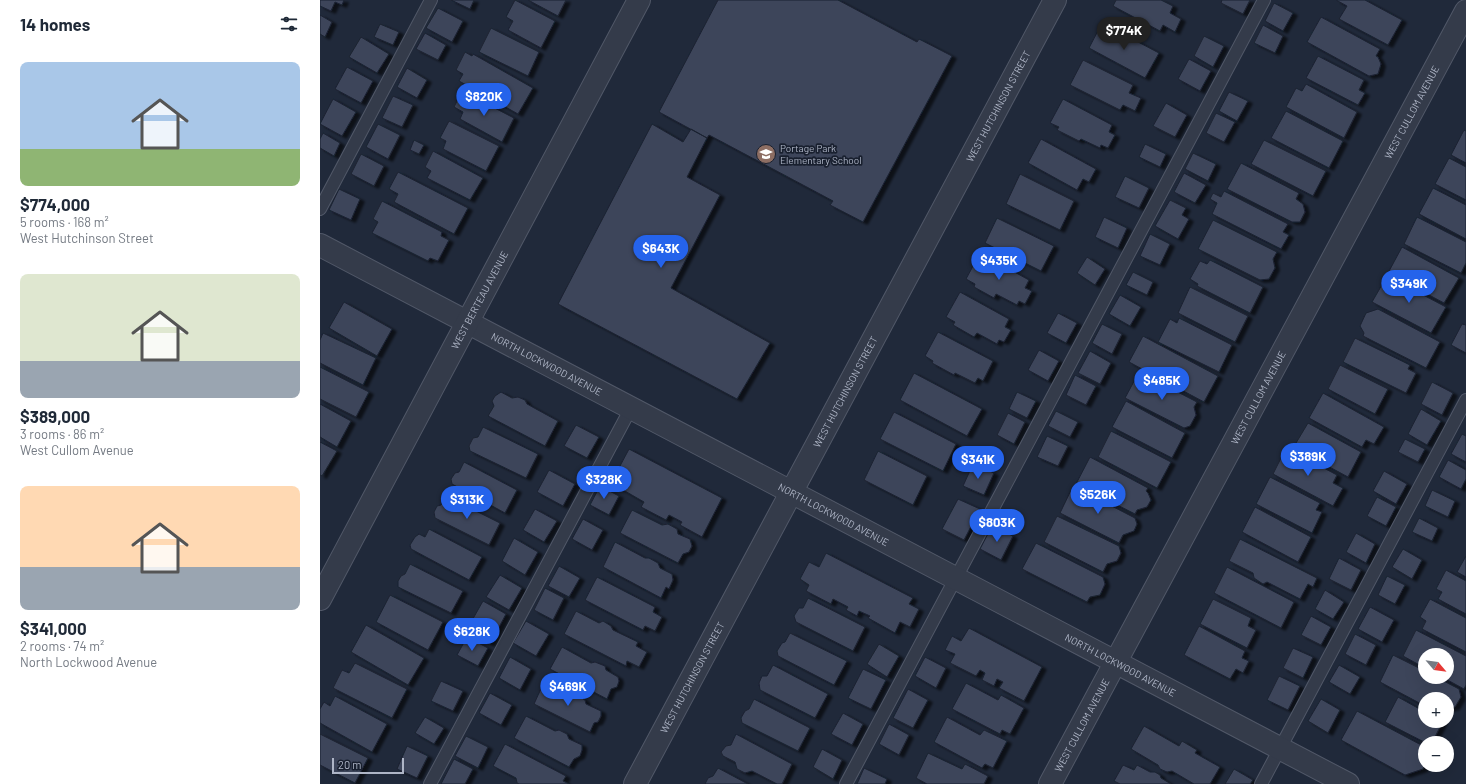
<!DOCTYPE html>
<html lang="en">
<head>
<meta charset="utf-8">
<style>
	body { margin:0; font-family:Barlow,sans-serif; background:#f2f2f3; color:#1f2937; height:100vh; display:flex; flex-direction:column; font-size:15px; white-space:nowrap }
	* { box-sizing:border-box; margin:0 }
	p { font-size:13px; color:#747a83 }
	.icon { flex:none; width:22px; height:22px; fill:none; stroke:currentColor; stroke-width:2; stroke-linecap:round; stroke-linejoin:round }
	.map { position:relative; flex:1; overflow:hidden }
	.side { display:flex; flex-direction:column; background:#fff; width:320px }
	.side>* { flex:none }
	.needle { width:26px; rotate:119deg }
	.buttons { position:absolute; left:1098px; top:648px; display:grid; gap:8px }
	.buttons a { display:grid; place-items:center; width:36px; height:36px; border-radius:50%; background:#fff; box-shadow:0 4px 16px #0002; font-size:20px }
	.scale { position:absolute; left:12px; bottom:10px; width:72px; box-sizing:border-box; padding-left:4px; border:2px solid #aeb5c6; border-top:0; font-size:11px; line-height:14px; white-space:nowrap; color:#aeb5c6; -webkit-text-stroke:3px #19202f; paint-order:stroke }
	.price { position:absolute; translate:-50% -34px; padding:0 9px; border-radius:14px; background:#2563eb; color:#fff; font-size:13px; line-height:26px; filter:drop-shadow(0 1px 2px #0008) }
	.price::after { content:''; position:absolute; left:50%; top:24px; width:12px; height:9px; margin-left:-6px; background:inherit; clip-path:polygon(0 0,100% 0,50% 100%) }
	.price.selected { background:#222; color:#fff }
	ul { padding:0; list-style:none }
	li { display:grid; align-content:center; gap:8px; height:212px; padding:0 20px }
	li span { display:grid; place-items:center; height:124px; border-radius:8px; color:#555 }
	li>.icon { margin-inline-start:auto }
	span .icon { width:72px; height:72px; fill:#fffc; stroke-width:1 }
	li b { font-size:17px }
	h2 { display:flex; justify-content:space-between; align-items:center; height:48px; padding:0 20px; font-size:17px }
	main { display:flex; flex:1; min-height:0 }
	.map>svg:first-child { display:block }
	.building { fill:#3c455a; stroke:#1b2231; filter:url(#shadow) }
	.lines { fill:none; stroke-linecap:round; stroke-linejoin:round }
	.service-casing { stroke:#515868; stroke-width:14 }
	.minor-casing { stroke:#515868; stroke-width:24 }
	.service { stroke:#343b4a; stroke-width:12 }
	.minor { stroke:#343b4a; stroke-width:22 }
	.labels { text-anchor:middle; dominant-baseline:central; stroke-width:3.5; stroke-linejoin:round; paint-order:stroke }
	.street-label { font-size:10px; fill:#aeb5c6; stroke:#19202f }
	.poi-label { font-size:10px; fill:#aeb5c6; stroke:#19202f; text-anchor:start }
</style>
</head>
<body>
<main>
<section class="side">
<h2>14 homes<svg class="icon" aria-label="filters" viewBox="0 0 24 24"><path d="M4 7h16M4 17h16"/><circle cx="9" cy="7" r="2"/><circle cx="15" cy="17" r="2"/></svg></h2>
<ul>
<li><span style="background:linear-gradient(#a9c7e8 70%,#8fb573 0)"><svg class="icon" aria-label="home" viewBox="0 0 24 24"><path d="M3 11l9-7 9 7M6 9v11h12V9"/></svg></span><div><b>$774,000</b><p>5 rooms · 168 m²</p><p>West Hutchinson Street</p></div></li>
<li><span style="background:linear-gradient(#dfe7d0 70%,#9aa5b1 0)"><svg class="icon" aria-label="home" viewBox="0 0 24 24"><path d="M3 11l9-7 9 7M6 9v11h12V9"/></svg></span><div><b>$389,000</b><p>3 rooms · 86 m²</p><p>West Cullom Avenue</p></div></li>
<li><span style="background:linear-gradient(#ffd9b3 65%,#9aa5b1 0)"><svg class="icon" aria-label="home" viewBox="0 0 24 24"><path d="M3 11l9-7 9 7M6 9v11h12V9"/></svg></span><div><b>$341,000</b><p>2 rooms · 74 m²</p><p>North Lockwood Avenue</p></div></li>
</ul>
</section>
<div class="map">
<svg width="1146" height="784" viewBox="0 0 1146 784">
	<defs>
		<filter id="shadow"><feDropShadow dx="4.5" dy="2.5" stdDeviation="1" flood-color="#0009"/></filter>
	</defs>
	<rect width="100%" height="100%" fill="#20293a"/>
	<path class="building" d="M0,0H24L22,5L15,2L11,11L0,6Z
		M131,0H154L150,9Z
		M195,0L235,21L221,48L188,30L193,21L186,17Z
		M208,0H246L238,16Z
		M398,0H518L597,42L599,39L632,56L543,222L510,205L513,201L389,135L387,138L339,112Z
		M796,0H841L853,6L850,13L861,19L855,32L843,25L840,31L793,6Z
		M902,0H930L923,14L901,3Z
		M1016,0H1045L1082,20L1068,45L1019,19L1027,6Z
		M954,3L973,13L963,31L945,21Z
		M118,8L143,21L132,42L106,28Z
		M0,15L12,22L5,37L0,34Z
		M1001,17L1060,49L1056,56L1058,57L1061,64L1058,74L1049,76L987,42Z
		M782,23L839,53L825,78L769,48Z
		M60,24L79,32L73,45L54,37Z
		M943,25L963,36L955,53L934,43Z
		M171,28L219,52L208,76L159,52Z
		M105,33L126,45L118,60L96,49Z
		M884,36L904,46L893,67L874,56Z
		M41,37L69,54L57,73L29,57Z
		M145,52L152,56L153,54L213,88L198,114L139,81L143,74L136,70Z
		M998,56L1044,80L1039,90L1045,93L1038,105L986,78Z
		M869,59L891,71L880,91L858,79Z
		M763,60L813,85L809,93L821,98L815,111L803,105L800,110L750,85Z
		M27,67L53,81L41,103L15,89Z
		M87,68L107,80L97,98L77,87Z
		M986,84L1037,112L1024,138L966,107L976,88L982,91Z
		M142,91L194,118L182,142L140,119L143,112L134,107Z
		M909,92L928,101L917,121L899,111Z
		M73,96L93,105L82,127L62,118Z
		M13,99L36,112L22,136L0,124Z
		M743,99L792,125L789,132L795,135L788,148L781,145L780,148L761,139L759,141L737,130L739,127L730,123Z
		M846,103L867,115L855,137L833,126Z
		M966,111L1023,141L1009,168L951,138Z
		M896,113L915,122L904,142L886,133Z
		M129,121L179,146L166,171L123,149L126,141L120,138Z
		M58,124L80,135L68,159L46,147Z
		M332,124L363,142L371,129L387,138L367,177L400,195L351,288L450,343L417,399L238,304Z
		M1144,130L1146,131V163L1131,155Z
		M3,133L20,143L14,156L0,148V139Z
		M721,139L776,169L769,182L763,179L757,190L708,163Z
		M94,140L104,145L99,154L90,150Z
		M944,140L1006,171L993,196L931,164Z
		M825,144L846,154L840,167L819,157Z
		M113,151L163,178L150,200L107,178L111,171L105,167Z
		M873,153L896,164L888,181L865,169Z
		M41,154L64,166L54,186L31,174Z
		M1129,158L1146,167V200L1115,184Z
		M921,163L979,193L976,199L983,204L985,212L980,222H972L907,189Z
		M78,172L148,208L134,234L74,202L78,194L69,189Z
		M864,173L886,185L875,203L854,192Z
		M700,174L754,201L740,230L686,204Z
		M805,176L829,188L819,208L795,197Z
		M1113,188L1146,205V239L1099,214Z
		M19,189L40,199L31,220L9,210Z
		M904,191L968,224L963,232L969,235L961,249L892,214L897,203L890,199L893,193L901,197Z
		M850,200L866,208L862,215L869,219L858,239L835,226Z
		M62,201L122,232L121,236L129,240L118,261L110,258L108,261L52,233L58,222L53,219Z
		M784,217L807,228L798,248L775,237Z
		M1097,217L1146,242V263L1141,273L1084,244Z
		M677,218L734,246L721,271L665,243Z
		M893,220L957,252L953,259L955,268L949,279L940,280L878,249Z
		M830,234L850,244L840,265L820,256Z
		M1082,247L1139,278L1124,303L1068,273Z
		M660,253L709,280L705,288L712,291L705,304L699,301L697,305L676,294L674,298L654,287L655,284L646,279Z
		M767,257L785,269L775,285L757,273Z
		M890,260L943,287L930,313L877,286L878,284L870,279L880,261L887,264Z
		M813,272L833,282L827,295L806,285Z
		M1067,276L1126,307L1111,333L1052,302Z
		M870,287L928,316L915,342L858,313Z
		M640,292L689,319L685,327L691,330L684,342L679,340L677,344L657,333L654,337L633,325L635,322L626,317Z
		M800,295L821,307L810,326L789,314Z
		M24,302L72,329L57,356L9,328Z
		M1058,309L1120,342L1106,368L1043,336L1044,333L1040,326L1046,313Z
		M738,313L757,323L746,343L727,333Z
		M859,318L912,345L899,372L838,342L850,319L857,323Z
		M782,324L802,334L792,354L772,343Z
		M1142,324L1146,325V353L1131,345Z
		M618,332L673,361L663,381L658,378L655,383L635,373L634,375L612,363L613,361L605,356Z
		M3,333L56,358L43,385L0,363V340Z
		M823,336L898,376L884,402L809,362Z
		M1035,338L1090,365L1088,369L1096,373L1086,393L1023,362Z
		M719,350L739,361L728,381L708,370Z
		M770,351L791,363L780,384L758,373Z
		M1020,365L1068,389L1055,414L1008,389Z
		M0,367L49,392L36,417L0,399Z
		M819,372L877,402L874,407L876,415L870,426L864,428L805,398Z
		M594,373L662,409L647,436L580,400Z
		M755,375L776,386L766,405L746,395Z
		M1112,382L1133,393L1122,415L1101,404Z
		M181,392L192,398L198,397L205,400L207,404L238,421L225,446L168,416L174,406L172,401L175,396Z
		M697,392L716,401L707,418L689,409Z
		M1003,393L1064,427L1054,444L1046,440L1042,447L989,418Z
		M806,401L865,433L852,458L792,427Z
		M0,404L31,421L17,447L0,437Z
		M1101,409L1121,421L1107,445L1088,434Z
		M736,411L758,422L750,437L728,426Z
		M574,412L636,444L623,471L560,439Z
		M688,413L705,422L694,444L677,435Z
		M988,423L1041,452L1028,477L978,450L981,446L976,443Z
		M256,425L279,437L267,458L244,446Z
		M163,427L218,454L206,478L150,451L149,446L153,438L158,437Z
		M791,431L851,462L837,488L778,457Z
		M1142,434L1146,436V462L1131,454Z
		M727,436L748,446L738,466L717,457Z
		M1085,439L1105,449L1098,462L1078,452Z
		M0,442L17,451L2,476L0,475Z
		M966,448L1017,475L1013,483L1023,488L1013,506L953,474Z
		M309,449L402,498L382,537L360,525L362,522L349,515L346,520L321,507L324,502L291,483Z
		M558,451L607,476L593,505L544,480Z
		M770,457L828,488L826,491L828,493L831,500L827,507L817,510L815,514L756,484Z
		M1128,460L1146,470V479L1141,489L1119,477Z
		M144,462L197,490L185,513L132,484L131,479L135,473L139,472Z
		M653,464L674,473L664,495L643,486Z
		M229,470L255,484L243,506L217,492Z
		M1064,471L1087,484L1076,504L1053,491Z
		M950,477L1000,503L996,510L1002,512L992,533L936,504Z
		M280,486L299,496L289,515L270,505Z
		M753,486L815,518L817,524L814,531L803,535L799,543L740,513Z
		M1112,490L1135,501L1128,517L1105,506Z
		M126,496L180,523L169,545L115,518L114,512L117,506L121,505Z
		M1057,497L1076,507L1066,526L1047,516Z
		M638,499L660,509L644,540L622,529Z
		M935,507L991,537L978,562L922,532Z
		M215,509L237,521L224,542L203,530Z
		M312,510L342,525L348,524L357,529L358,534L370,539L372,546L369,552L363,554L358,563L300,533Z
		M737,516L799,546L801,553L797,561L787,564L783,572L724,542Z
		M1099,518L1118,528L1112,541L1092,532Z
		M263,519L283,530L272,550L252,539Z
		M672,526L693,536L681,560L660,549Z
		M109,529L162,557L149,580L91,549L90,545L95,537L99,534L105,537Z
		M1036,533L1055,544L1046,563L1026,552Z
		M194,538L218,552L205,575L182,561Z
		M920,539L997,578L993,587L988,584L980,599L947,582L943,584L934,578L933,573L909,561Z
		M295,542L325,558H329L338,563L340,568L352,574L353,580L349,589L346,587L341,598L283,567Z
		M716,543L783,577L785,584L780,595L770,597L767,602L702,569Z
		M1083,549L1102,560L1092,579L1072,567Z
		M506,553L593,598L589,604L599,609L590,627L580,622L575,633L548,618L550,616L539,611L537,616L526,610L528,607L513,599L511,604L486,591L489,585L480,579L489,562L499,567Z
		M1146,556V577L1137,572Z
		M1019,558L1041,570L1031,590L1009,579Z
		M90,564L143,591L131,613L78,587V581L81,576L85,574Z
		M239,566L260,578L249,597L228,586Z
		M907,567L974,602L961,628L894,593Z
		M1126,570L1146,581V614L1118,599L1122,592L1116,589Z
		M180,575L202,588L189,610L166,597Z
		M1067,576L1085,585L1075,604L1058,595Z
		M277,577L335,607L333,612L342,617L335,631L325,626L323,630L265,600Z
		M225,588L244,598L233,620L214,610Z
		M1005,590L1024,602L1013,619L995,609Z
		M70,595L123,622L108,650L56,622Z
		M488,598L545,627L533,651L476,622L474,616L479,608H483Z
		M893,599L931,618L928,626L936,630L927,648L880,624Z
		M1110,599L1146,618V652L1102,629L1106,621L1100,617Z
		M163,601L186,614L170,644L146,631Z
		M1050,607L1074,620L1062,642L1038,629Z
		M256,611L279,623L283,621L291,626L293,630L318,642L316,646L327,652L319,667L307,661L306,666L244,634Z
		M991,616L1011,627L1001,645L981,635Z
		M206,621L229,634L216,656L193,643Z
		M46,625L104,658L88,685L31,652Z
		M879,626L925,651L922,658L929,661L923,673L916,669L910,679L864,655Z
		M649,628L722,667L704,701L679,688L683,682L677,679L674,686L662,680L665,673L660,670L656,676L630,663L635,654L625,650L632,636L641,641Z
		M1096,630L1146,656V685L1144,689L1122,677H1127V655H1105V668L1083,656Z
		M470,633L527,661L514,685L458,656L457,651L462,643L465,642Z
		M1035,634L1056,645L1046,665L1025,654Z
		M147,637L168,648L158,666L137,655Z
		M559,644L579,656L567,677L547,664Z
		M242,647L271,663L275,662L285,666L286,670L298,677L299,681L297,687L291,689L287,699L230,669Z
		M973,648L993,657L983,678L963,668Z
		M1073,655L1105,671V677H1116L1139,689L1141,697L1135,707L1127,709V699H1105V706L1060,682Z
		M190,657L211,669L200,690L179,678Z
		M605,657L626,668L616,688L595,676Z
		M35,663L87,689L72,718L13,688L22,670L29,673Z
		M453,665L508,694L495,718L440,690L439,683L442,676H447Z
		M1019,665L1040,677L1030,694L1009,682Z
		M543,669L566,680L551,709L528,698Z
		M959,676L980,686L968,710L947,700Z
		M121,681L143,691L133,711L111,701Z
		M224,682L253,697L258,696L265,700L266,704L281,711V716L278,722L274,723L270,732L214,704Z
		M646,683L678,700L681,695L704,708L690,734L682,730L680,734L632,709Z
		M588,689L608,700L593,728L573,718Z
		M170,693L192,705L181,725L159,713Z
		M15,696L67,724L52,752L0,723V709L4,702L10,706Z
		M1078,697L1105,712V721H1123L1112,743H1106L1065,722Z
		M434,699L490,728L478,751L422,723L421,718L425,711L429,709Z
		M1001,699L1020,710L1008,733L988,721Z
		M1037,711L1105,747V764L1103,769L1085,775L1021,740Z
		M523,713L543,724L532,745L511,734Z
		M206,716L235,731L239,730L247,734L249,739L262,745V750L260,756L254,759L249,767L194,738Z
		M105,717L124,728L114,744L95,733Z
		M627,717L660,735L664,730L687,741L673,768L665,764L662,768L614,742Z
		M569,724L589,735L579,755L559,744Z
		M824,726L859,746L862,741L877,750L875,753L900,767L890,784H874L852,771L847,772L840,769L838,765L811,749Z
		M0,734L48,758L35,783L0,765Z
		M416,734L472,764L462,784H457L432,771L425,773L417,769L415,762L403,756L401,752L406,746L411,745Z
		M146,736L168,747L158,768L135,756Z
		M185,744L246,776L243,781L249,784H199L197,783L196,778L173,766Z
		M87,746L108,756L97,778L77,769Z
		M502,749L522,760L513,779L493,767Z
		M608,753L642,769L645,764L668,776L664,784H607L596,778Z
		M134,759L153,769L145,784H121Z
		M803,765L814,770L817,765L830,772H835L840,775L841,778L851,784H800L794,781Z
		M398,768L428,784H385L388,778L393,776Z
		M544,768L567,779L565,784H537Z
		M914,769L933,780L930,784H905Z"/>
	<g class="lines">
		<defs>
			<path id="service" d="M0,209L111,0
				M110,784L311,408
				M526,784L944,0
				M941,784L1146,400"/>
			<g id="minor">
				<path id="s1" d="M0,245L1028,784"/>
				<path id="s2" d="M0,599L319,0"/>
				<path id="s3" d="M315,784L735,0"/>
				<path id="s4" d="M730,784L1146,11"/>
			</g>
		</defs>
		<use href="#service" class="service-casing"/>
		<use href="#minor" class="minor-casing"/>
		<use href="#service" class="service"/>
		<use href="#minor" class="minor"/>
	</g>
	<defs>
		<symbol id="school-disc" viewBox="-11 -11 22 22"><circle r="9.5" fill="#8d6e63" stroke="#19202f"/><path d="M0-5L7-2L0 1L-7-2ZM-4 1L0 2.5L4 1V4Q0 6-4 4Z" fill="#fff"/></symbol>
	</defs>
	<g fill-rule="evenodd">
		<use href="#school-disc" x="435" y="143" width="22" height="22"/>
	</g>
	<g class="labels">
		<g class="street-label">
			<text stroke="none"><textPath href="#s3" startOffset="769">WEST HUTCHINSON STREET</textPath></text>
			<text stroke="none"><textPath href="#s4" startOffset="763">WEST CULLOM AVENUE</textPath></text>
			<text stroke="none"><textPath href="#s2" startOffset="339">WEST BERTEAU AVENUE</textPath></text>
			<text stroke="none"><textPath href="#s1" startOffset="256">NORTH LOCKWOOD AVENUE</textPath></text>
			<text stroke="none"><textPath href="#s3" startOffset="445">WEST HUTCHINSON STREET</textPath></text>
			<text stroke="none"><textPath href="#s4" startOffset="439">WEST CULLOM AVENUE</textPath></text>
			<text stroke="none"><textPath href="#s1" startOffset="580">NORTH LOCKWOOD AVENUE</textPath></text>
			<text stroke="none"><textPath href="#s1" startOffset="904">NORTH LOCKWOOD AVENUE</textPath></text>
			<text stroke="none"><textPath href="#s3" startOffset="121">WEST HUTCHINSON STREET</textPath></text>
			<text stroke="none"><textPath href="#s4" startOffset="67">WEST CULLOM AVENUE</textPath></text>
		</g>
		<g class="poi-label">
			<text x="460" y="148">Portage Park<tspan x="460" dy="12">Elementary School</tspan></text>
		</g>
	</g>
</svg>
<div class="buttons">
<a><svg class="needle" viewBox="-14 -14 28 28"><path d="M0-13l5 13h-10z" fill="#e53935"/><path d="M0 13l5-13h-10z" fill="#747a83"/></svg></a>
<a>+</a>
<a>−</a>
</div>
<div class="scale">20 m</div>
<b class="price selected" style="left:804px;top:51px">$774K</b>
<b class="price" style="left:164px;top:117px">$820K</b>
<b class="price" style="left:341px;top:269px">$643K</b>
<b class="price" style="left:679px;top:281px">$435K</b>
<b class="price" style="left:1089px;top:304px">$349K</b>
<b class="price" style="left:842px;top:401px">$485K</b>
<b class="price" style="left:988px;top:477px">$389K</b>
<b class="price" style="left:658px;top:480px">$341K</b>
<b class="price" style="left:284px;top:500px">$328K</b>
<b class="price" style="left:778px;top:515px">$526K</b>
<b class="price" style="left:147px;top:520px">$313K</b>
<b class="price" style="left:677px;top:543px">$803K</b>
<b class="price" style="left:152px;top:652px">$628K</b>
<b class="price" style="left:248px;top:707px">$469K</b>
</div>
</main>
</body>
</html>
